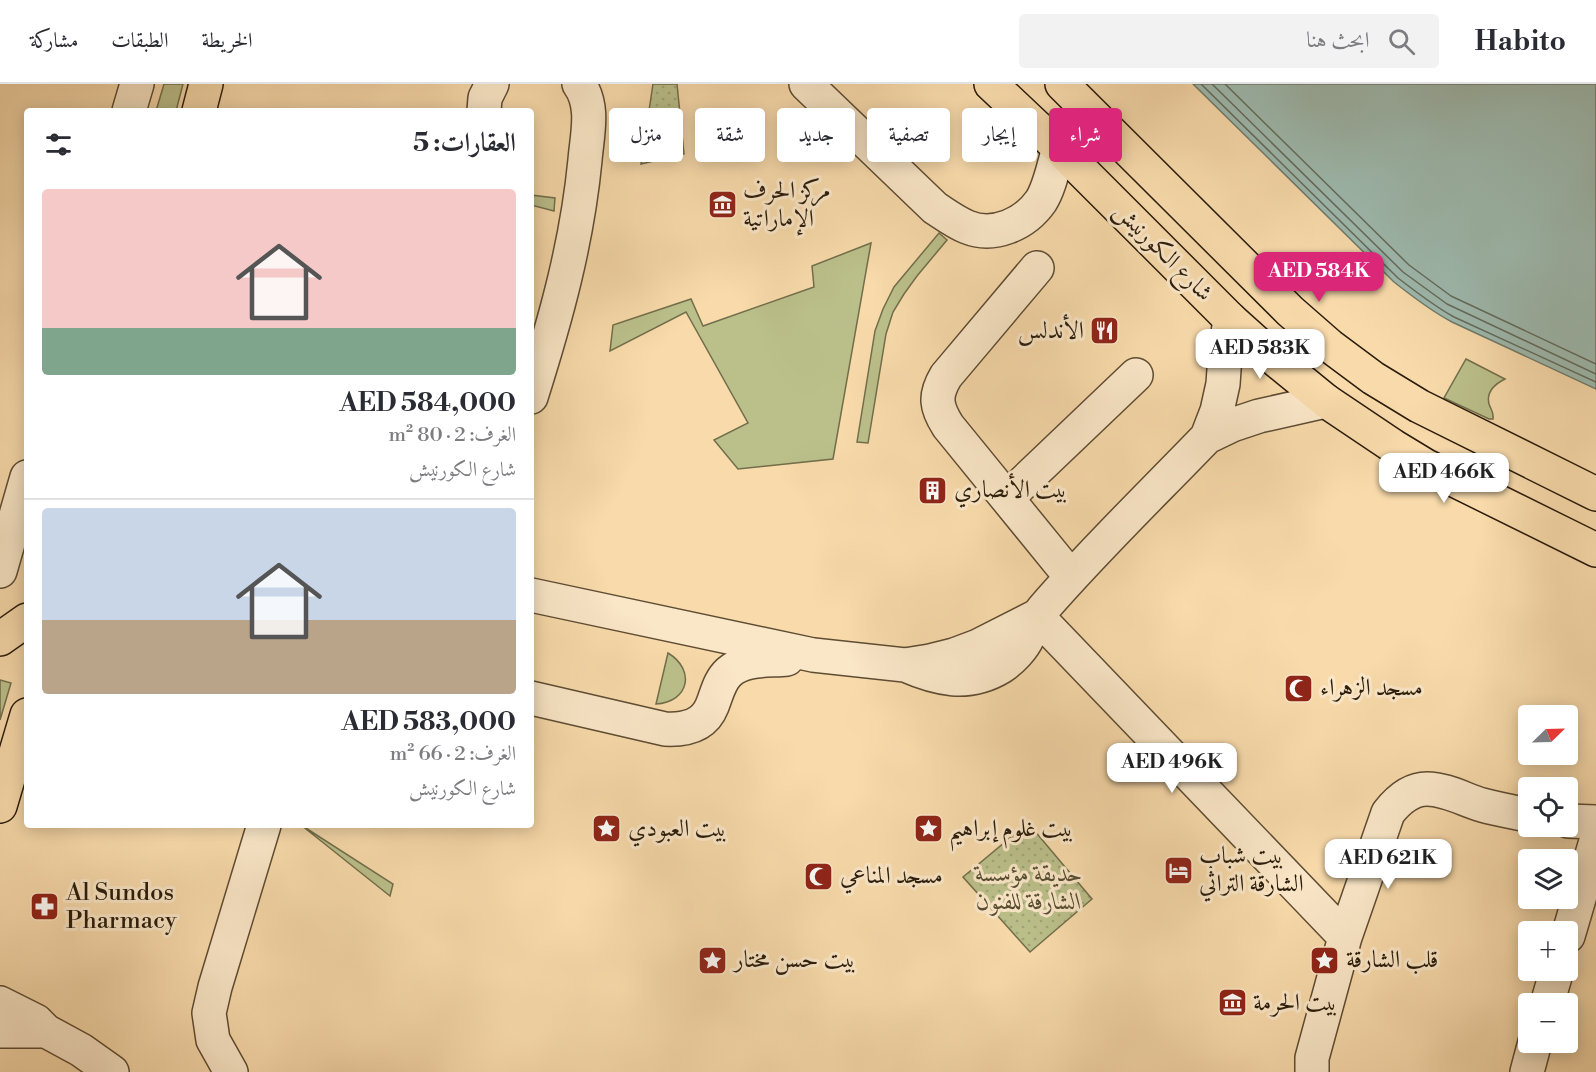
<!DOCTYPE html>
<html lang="ar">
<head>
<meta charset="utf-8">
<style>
	body { margin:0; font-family:"Libre Bodoni",Amiri,serif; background:#f2f2f3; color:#2b2b33; direction:rtl; height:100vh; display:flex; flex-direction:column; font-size:22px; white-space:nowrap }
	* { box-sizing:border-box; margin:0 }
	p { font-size:20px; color:#7c7c81 }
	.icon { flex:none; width:33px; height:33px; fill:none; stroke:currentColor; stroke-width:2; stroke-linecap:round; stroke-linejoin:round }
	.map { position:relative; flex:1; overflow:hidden; direction:ltr }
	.side { position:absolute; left:24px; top:24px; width:510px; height:720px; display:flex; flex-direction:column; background:#fff; border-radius:6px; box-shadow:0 3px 15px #0003; direction:rtl }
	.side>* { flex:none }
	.guide { position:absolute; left:552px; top:24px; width:570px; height:54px; direction:rtl; display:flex; gap:12px }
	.needle { width:39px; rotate:67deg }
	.tools { position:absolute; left:1518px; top:621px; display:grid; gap:12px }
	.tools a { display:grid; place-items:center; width:60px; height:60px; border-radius:6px; background:#fff; box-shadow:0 3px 15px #0003; font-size:30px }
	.price { position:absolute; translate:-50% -51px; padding:0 14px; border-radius:12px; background:#fff; color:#222; font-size:20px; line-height:39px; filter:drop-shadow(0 2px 3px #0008) }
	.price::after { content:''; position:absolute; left:50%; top:36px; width:18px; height:14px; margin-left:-9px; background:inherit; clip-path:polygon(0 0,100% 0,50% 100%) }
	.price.active { background:#db2777; color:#fff }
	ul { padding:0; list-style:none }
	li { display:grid; align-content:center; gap:12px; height:318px; padding:0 18px }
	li+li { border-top:2px solid #e1e1e2 }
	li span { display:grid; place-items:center; height:186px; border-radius:6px; color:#555 }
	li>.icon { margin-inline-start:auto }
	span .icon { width:108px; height:108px; fill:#fffc; stroke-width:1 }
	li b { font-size:26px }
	h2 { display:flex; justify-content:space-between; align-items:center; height:72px; padding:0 18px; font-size:26px }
	.pill { padding:0 21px; border-radius:6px; background:#fff; box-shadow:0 3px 15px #0003; font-size:21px; line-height:54px }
	.pill.active { background:#db2777; color:#fff }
	header { display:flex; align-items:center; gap:36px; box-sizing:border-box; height:84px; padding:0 30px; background:#fff; border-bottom:2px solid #e1e1e2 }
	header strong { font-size:28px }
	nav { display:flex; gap:33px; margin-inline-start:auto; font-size:21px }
	.search { width:420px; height:54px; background:#f2f2f3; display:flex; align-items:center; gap:15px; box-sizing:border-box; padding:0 21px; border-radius:6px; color:#7c7c81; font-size:22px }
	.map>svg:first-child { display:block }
	.grass { fill:#bbc08b; stroke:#726e4b; stroke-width:1.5 }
	.garden { fill:url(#garden-dots); stroke:#726e4b; stroke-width:1.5 }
	.water { fill:#9ebaaf; stroke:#707b6d; stroke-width:1.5 }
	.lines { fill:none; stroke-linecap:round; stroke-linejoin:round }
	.shore { stroke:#646b5d; stroke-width:1.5 }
	.minor-casing { stroke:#5e4c33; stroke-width:36 }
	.major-casing { stroke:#2a1c0b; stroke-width:36 }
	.minor { stroke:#fae7c8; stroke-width:33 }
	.major { stroke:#f8daab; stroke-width:33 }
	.labels { text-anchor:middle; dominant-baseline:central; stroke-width:6; stroke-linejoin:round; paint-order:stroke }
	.poi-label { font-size:24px; fill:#2a1c0b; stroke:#fae7c8; text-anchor:start }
	.street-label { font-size:24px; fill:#2a1c0b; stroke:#fae7c8 }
	.park-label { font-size:24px; font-style:italic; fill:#564d31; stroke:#fae7c8 }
</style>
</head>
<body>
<header>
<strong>Habito</strong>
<div class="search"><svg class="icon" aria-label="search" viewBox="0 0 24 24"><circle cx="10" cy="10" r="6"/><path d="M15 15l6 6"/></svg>ابحث هنا</div>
<nav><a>الخريطة</a><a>الطبقات</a><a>مشاركة</a></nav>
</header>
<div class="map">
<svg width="1596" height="988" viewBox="0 0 1596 988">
	<defs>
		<pattern id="garden-dots" width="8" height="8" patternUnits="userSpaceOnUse" patternTransform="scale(1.5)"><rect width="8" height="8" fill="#bbc08b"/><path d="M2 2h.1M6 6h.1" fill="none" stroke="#a1a477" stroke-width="1.8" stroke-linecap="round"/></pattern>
	</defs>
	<rect width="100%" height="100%" fill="#f8daab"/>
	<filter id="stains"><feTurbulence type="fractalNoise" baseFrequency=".00333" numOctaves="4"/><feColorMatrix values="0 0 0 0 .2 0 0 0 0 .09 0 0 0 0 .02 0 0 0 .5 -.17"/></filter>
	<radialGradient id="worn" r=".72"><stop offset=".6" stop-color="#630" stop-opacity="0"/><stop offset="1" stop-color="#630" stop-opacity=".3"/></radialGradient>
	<path class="grass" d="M164,0H183L176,27H156Z
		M531,111L555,114L554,127L531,121Z
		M939,149L947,156L917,192L904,210L893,228L886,250L868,359L857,358L875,247L883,225L894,203Z
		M871,159L833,375L738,385L714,356L748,339L686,228L610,267L613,241L691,215L703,242L814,203L812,182Z
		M1466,275L1505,295C1495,300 1486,308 1489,320C1491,326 1494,328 1493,335H1489L1444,314Z
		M668,569C696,586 689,618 656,620Z
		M0,596L11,599L0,636Z
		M301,741L393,800L390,812Z"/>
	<path class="garden" d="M653,0H677L684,70L641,80Z
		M1028,739L1092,815L1030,868L963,793Z"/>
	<path class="water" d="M1193,0H1596V305L1452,238C1431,227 1413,213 1394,198Z"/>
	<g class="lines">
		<path class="shore" d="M1201,0L1398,194C1416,208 1434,222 1454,233L1596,298
			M1212,0L1403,188L1447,220L1596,290
			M1225,0L1409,181L1451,212L1596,280"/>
		<defs>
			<path id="minor" d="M806,0L935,124C946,131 955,138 967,143C994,154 1025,140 1041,117C1050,103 1054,80 1059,64
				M129,27L137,0
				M484,27L485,14L492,0
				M1037,184L946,292C934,312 936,323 948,342L1071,493
				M531,313C556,234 577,159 585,76C587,51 595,22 579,0
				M1207,353L1217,327L1223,300L1225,271L1230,235
				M1007,414L1136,291
				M0,487L27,393
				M531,511L813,571L905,581L930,577L954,571L978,562L1037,532
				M1037,532L1345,853
				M905,581C937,595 968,603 1001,583C1012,576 1023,564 1028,553C1033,543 1036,533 1043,525C1095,465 1152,410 1207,353L1232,341L1259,332L1326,317
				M531,614L665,645C685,646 704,642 712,622C717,610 719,597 729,588C745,574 768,577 787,575
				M1568,737L1596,738
				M1568,852L1596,757
				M0,919L36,937L46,947L81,966L112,988
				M1547,920L1557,886
				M0,947H46
				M231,988L213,956L209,929L215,903L264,741
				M1312,988V974L1345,853L1388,729C1398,716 1410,705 1427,705C1446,705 1465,716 1482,721C1497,725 1513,728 1528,731
				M1527,988L1535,958"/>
			<path id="major" d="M991,0L1059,64L1230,235L1277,277L1326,317L1393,362L1426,382L1596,466
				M1062,0L1290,227L1330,262L1373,294L1419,322L1596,410
				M199,27L206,0
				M0,555L27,536
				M0,722L27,631"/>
		</defs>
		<use href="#minor" class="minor-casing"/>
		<use href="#major" class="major-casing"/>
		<use href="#minor" class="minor"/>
		<use href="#major" class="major"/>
	</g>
	<defs>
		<symbol id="museum-square" viewBox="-11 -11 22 22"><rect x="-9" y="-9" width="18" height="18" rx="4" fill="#8f2418" stroke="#fae7c8"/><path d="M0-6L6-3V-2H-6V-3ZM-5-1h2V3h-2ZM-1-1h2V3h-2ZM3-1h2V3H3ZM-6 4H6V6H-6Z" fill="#fff"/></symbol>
		<symbol id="restaurant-square" viewBox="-11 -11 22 22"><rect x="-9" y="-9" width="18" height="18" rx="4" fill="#8f2418" stroke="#fae7c8"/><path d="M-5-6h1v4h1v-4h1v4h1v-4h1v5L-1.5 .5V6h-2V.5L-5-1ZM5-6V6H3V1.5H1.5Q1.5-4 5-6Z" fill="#fff"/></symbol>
		<symbol id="building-square" viewBox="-11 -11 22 22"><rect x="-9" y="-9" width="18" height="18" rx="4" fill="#8f2418" stroke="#fae7c8"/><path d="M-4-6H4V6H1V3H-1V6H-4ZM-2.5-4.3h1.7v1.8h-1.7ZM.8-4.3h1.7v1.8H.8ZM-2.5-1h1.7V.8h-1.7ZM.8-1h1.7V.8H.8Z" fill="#fff"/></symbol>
		<symbol id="mosque-square" viewBox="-11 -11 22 22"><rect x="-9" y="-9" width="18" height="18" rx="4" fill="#8f2418" stroke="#fae7c8"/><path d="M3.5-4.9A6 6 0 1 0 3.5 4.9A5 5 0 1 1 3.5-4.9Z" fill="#fff"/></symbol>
		<symbol id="sight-square" viewBox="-11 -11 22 22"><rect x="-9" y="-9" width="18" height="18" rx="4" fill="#8f2418" stroke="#fae7c8"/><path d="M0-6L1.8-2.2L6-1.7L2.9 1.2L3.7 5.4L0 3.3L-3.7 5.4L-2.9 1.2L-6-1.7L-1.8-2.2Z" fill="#fff"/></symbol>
		<symbol id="hotel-square" viewBox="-11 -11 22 22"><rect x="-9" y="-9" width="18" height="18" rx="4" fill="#8f2418" stroke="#fae7c8"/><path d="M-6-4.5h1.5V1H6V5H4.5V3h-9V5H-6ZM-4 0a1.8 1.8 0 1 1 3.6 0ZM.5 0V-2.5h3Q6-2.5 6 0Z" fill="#fff"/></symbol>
		<symbol id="pharmacy-square" viewBox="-11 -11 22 22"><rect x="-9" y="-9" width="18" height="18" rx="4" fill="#8f2418" stroke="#fae7c8"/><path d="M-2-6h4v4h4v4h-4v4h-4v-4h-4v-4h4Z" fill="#fff"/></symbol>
	</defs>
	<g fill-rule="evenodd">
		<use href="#museum-square" x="706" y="104" width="33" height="33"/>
		<use href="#restaurant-square" x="1088" y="230" width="33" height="33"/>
		<use href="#building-square" x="916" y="390" width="33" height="33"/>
		<use href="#mosque-square" x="1282" y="588" width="33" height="33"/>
		<use href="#sight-square" x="590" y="728" width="33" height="33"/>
		<use href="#sight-square" x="912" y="728" width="33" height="33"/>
		<use href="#hotel-square" x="1162" y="770" width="33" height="33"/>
		<use href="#mosque-square" x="802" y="776" width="33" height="33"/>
		<use href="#pharmacy-square" x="28" y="806" width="33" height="33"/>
		<use href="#sight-square" x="696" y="860" width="33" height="33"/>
		<use href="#sight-square" x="1308" y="860" width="33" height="33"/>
		<use href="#museum-square" x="1216" y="902" width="33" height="33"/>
	</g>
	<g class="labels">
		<g class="poi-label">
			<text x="743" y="107">مركز الحرف<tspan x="743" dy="28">الإماراتية</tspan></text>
			<text x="1084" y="247" text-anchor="end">الأندلس</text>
			<text x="954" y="406">بيت الأنصاري</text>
			<text x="1320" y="604">مسجد الزهراء</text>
			<text x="628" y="745">بيت العبودي</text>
			<text x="949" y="745">بيت غلوم إبراهيم</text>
			<text x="1199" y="772">بيت شباب<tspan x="1199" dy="28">الشارقة التراثي</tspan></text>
			<text x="840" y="792">مسجد المناعي</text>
			<text x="66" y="809">Al Sundos<tspan x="66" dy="28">Pharmacy</tspan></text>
			<text x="734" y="876">بيت حسن مختار</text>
			<text x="1346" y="876">قلب الشارقة</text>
			<text x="1253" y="919">بيت الحرمة</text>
		</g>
		<g class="street-label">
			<text transform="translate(1163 168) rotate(45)">شارع الكورنيش</text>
		</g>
		<g class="park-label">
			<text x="1029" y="790">حديقة مؤسسة<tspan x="1029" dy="28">الشارقة للفنون</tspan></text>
		</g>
	</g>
	<rect width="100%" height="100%" filter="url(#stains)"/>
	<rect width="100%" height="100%" fill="url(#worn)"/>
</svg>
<div class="tools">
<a><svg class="needle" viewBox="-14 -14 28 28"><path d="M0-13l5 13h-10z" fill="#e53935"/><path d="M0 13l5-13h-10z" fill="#7c7c81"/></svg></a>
<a><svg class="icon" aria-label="locate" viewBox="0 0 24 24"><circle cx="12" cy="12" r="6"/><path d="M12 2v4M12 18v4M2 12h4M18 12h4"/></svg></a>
<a><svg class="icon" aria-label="layers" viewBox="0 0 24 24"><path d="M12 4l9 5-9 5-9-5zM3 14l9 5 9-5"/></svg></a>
<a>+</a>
<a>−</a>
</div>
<b class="price active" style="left:1319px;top:219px">AED 584K</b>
<b class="price" style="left:1260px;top:296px">AED 583K</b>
<b class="price" style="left:1444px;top:420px">AED 466K</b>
<b class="price" style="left:1172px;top:710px">AED 496K</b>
<b class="price" style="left:1388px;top:806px">AED 621K</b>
<div class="guide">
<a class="pill active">شراء</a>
<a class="pill">إيجار</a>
<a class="pill">تصفية</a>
<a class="pill">جديد</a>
<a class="pill">شقة</a>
<a class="pill">منزل</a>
</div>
<section class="side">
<h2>العقارات: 5<svg class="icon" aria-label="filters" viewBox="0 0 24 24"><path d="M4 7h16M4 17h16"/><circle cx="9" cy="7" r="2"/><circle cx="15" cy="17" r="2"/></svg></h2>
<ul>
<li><span style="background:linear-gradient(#f6c9c9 75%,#7fa58c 0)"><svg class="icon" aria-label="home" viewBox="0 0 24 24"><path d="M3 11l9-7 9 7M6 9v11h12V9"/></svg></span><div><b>AED 584,000</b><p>الغرف: 2 · 80 m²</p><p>شارع الكورنيش</p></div></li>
<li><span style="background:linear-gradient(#c9d6e8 60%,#b9a48a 0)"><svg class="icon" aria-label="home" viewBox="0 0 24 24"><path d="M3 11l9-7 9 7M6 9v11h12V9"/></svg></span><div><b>AED 583,000</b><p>الغرف: 2 · 66 m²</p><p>شارع الكورنيش</p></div></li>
</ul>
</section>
</div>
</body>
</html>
